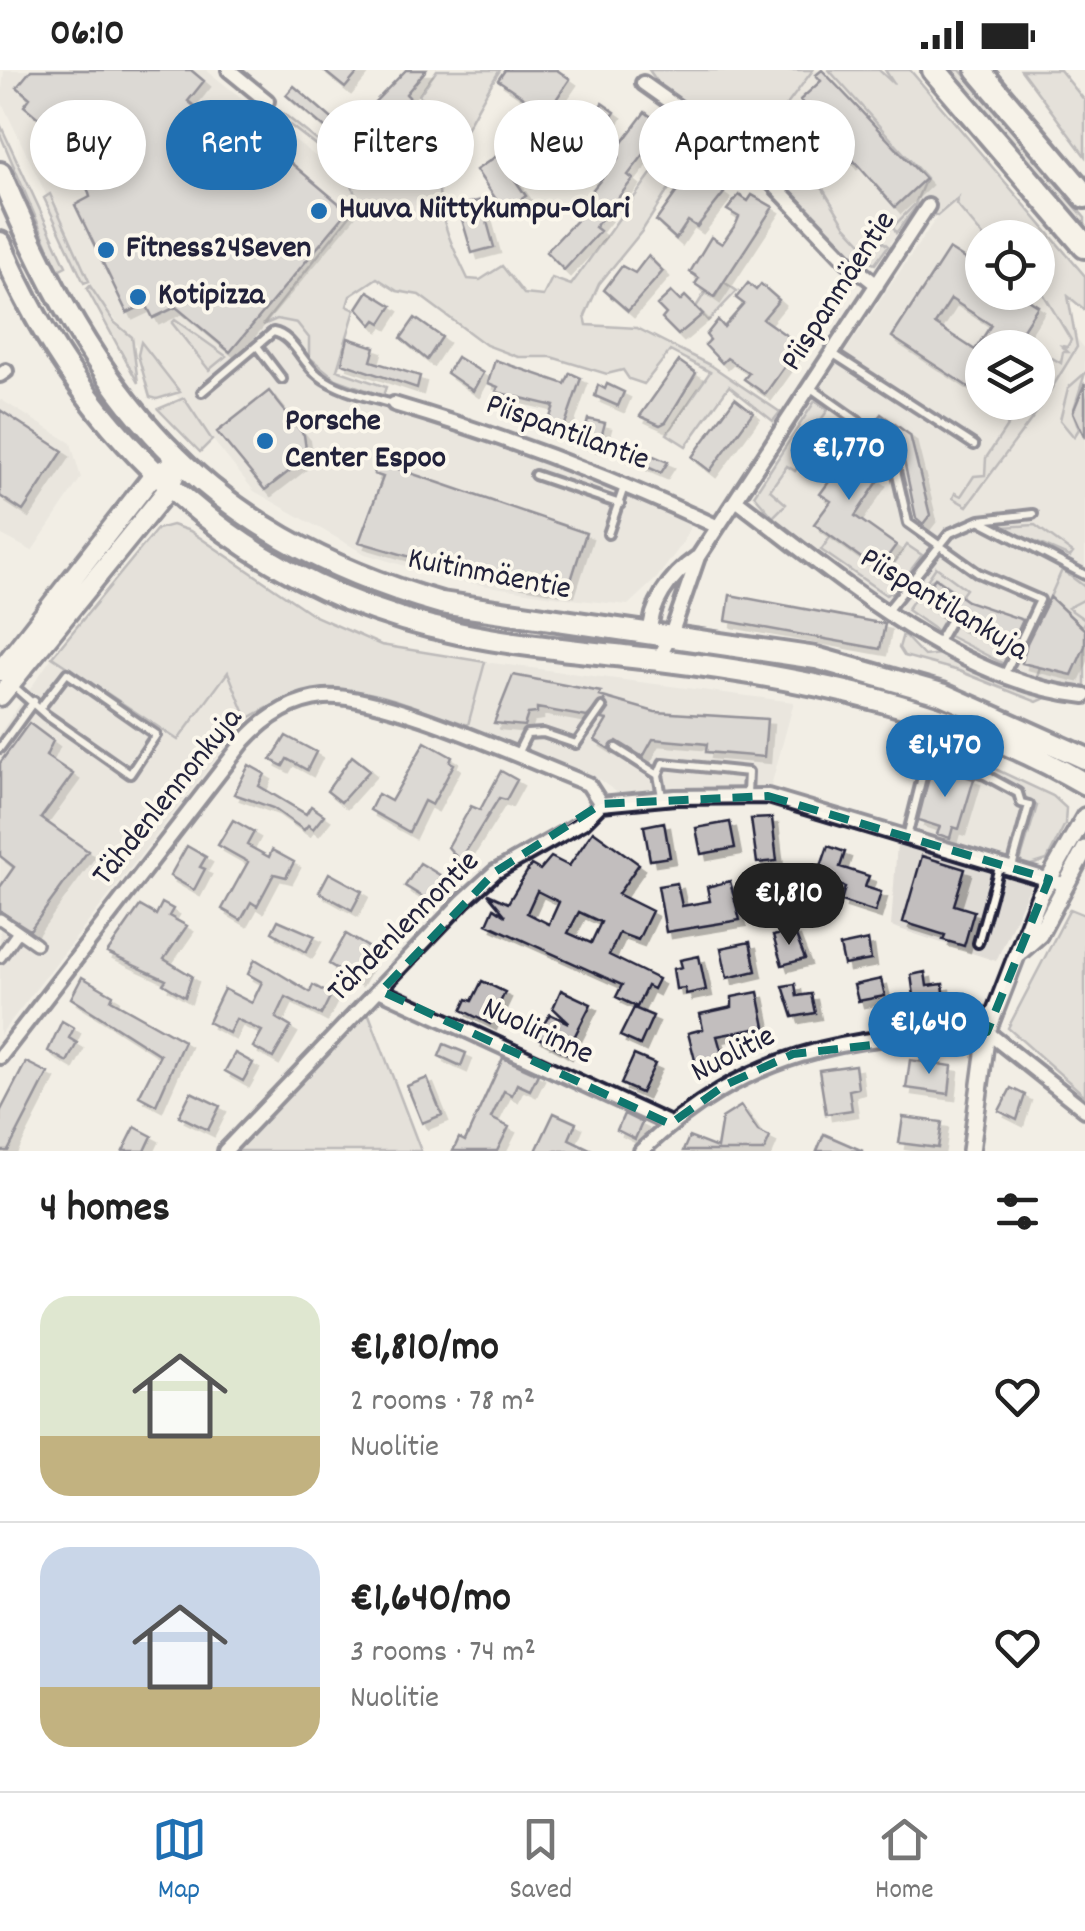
<!DOCTYPE html>
<html lang="en">
<head>
<meta charset="utf-8">
<style>
	body { margin:0; font-family:Dekko,sans-serif; background:#f2f2f2; color:#222; height:100vh; display:flex; flex-direction:column; font-size:38px; white-space:nowrap }
	* { box-sizing:border-box; margin:0 }
	p { font-size:32px; color:#767676 }
	.icon { flex:none; width:55px; height:55px; fill:none; stroke:currentColor; stroke-width:2; stroke-linecap:round; stroke-linejoin:round }
	.map { position:relative; height:1081px; overflow:hidden }
	.drawer { display:flex; flex-direction:column; background:#fff; flex:1 }
	.drawer>* { flex:none }
	.top-card { position:absolute; left:30px; top:30px; width:1025px; height:90px; display:flex; gap:20px }
	.controls { position:absolute; left:965px; top:150px; display:grid; gap:20px }
	.controls a { display:grid; place-items:center; width:90px; height:90px; border-radius:50%; background:#fff; box-shadow:0 5px 15px #0003; font-size:50px }
	.price { position:absolute; translate:-50% -85px; padding:0 22px; border-radius:35px; background:#1f6fb2; color:#fff; font-size:32px; line-height:65px; filter:drop-shadow(0 2px 5px #0008) }
	.price::after { content:''; position:absolute; left:50%; top:60px; width:30px; height:22px; margin-left:-15px; background:inherit; clip-path:polygon(0 0,100% 0,50% 100%) }
	.price.active { background:#222; color:#fff }
	ul { padding:0; list-style:none }
	li { display:flex; align-items:center; gap:30px; height:250px; padding:0 40px }
	li+li { border-top:2px solid #e0e0e0 }
	li span { display:grid; place-items:center; flex:none; width:280px; height:200px; border-radius:30px; color:#555 }
	li>.icon { margin-inline-start:auto }
	span .icon { width:120px; height:120px; fill:#fffc; stroke-width:1 }
	li b { font-size:42px }
	h2 { display:flex; justify-content:space-between; align-items:center; height:120px; padding:0 40px; font-size:42px }
	.tag { padding:0 35px; border-radius:45px; background:#fff; box-shadow:0 5px 15px #0003; font-size:35px; line-height:90px }
	.tag.active { background:#1f6fb2; color:#fff }
	.status { display:flex; justify-content:space-between; align-items:center; height:70px; padding:0 50px; background:#fff; direction:ltr }
	.status svg { height:28px; fill:currentColor }
	.menu { display:flex; justify-content:space-around; align-items:center; height:140px; border-top:2px solid #e0e0e0; background:#fff; font-size:28px; color:#767676 }
	.menu a { display:grid; justify-items:center; gap:5px }
	.menu .active { color:#1f6fb2 }
	.map>svg:first-child { display:block }
	.built { fill:#e0dcd6; fill-rule:evenodd }
	.green { fill:#d4d1cc; stroke:#7b7a84; stroke-width:2.5 }
	.building { fill:#c2bebe; stroke:#22223b; stroke-width:2.5; fill-rule:evenodd; filter:url(#shadow) }
	.lines { fill:none; stroke-linecap:round; stroke-linejoin:round }
	.service-casing { stroke:#22223b; stroke-width:14 }
	.pedestrian-casing { stroke:#22223b; stroke-width:16 }
	.minor-casing { stroke:#22223b; stroke-width:20 }
	.tertiary-casing { stroke:#22223b; stroke-width:22 }
	.secondary-casing { stroke:#22223b; stroke-width:25 }
	.primary-casing { stroke:#22223b; stroke-width:28 }
	.motorway-casing { stroke:#22223b; stroke-width:30 }
	.service { stroke:#fbf7ec; stroke-width:6 }
	.pedestrian { stroke:#fbf7ec; stroke-width:9 }
	.minor { stroke:#fbf7ec; stroke-width:12 }
	.tertiary { stroke:#fbf7ec; stroke-width:15 }
	.secondary { stroke:#fbf7ec; stroke-width:18 }
	.primary { stroke:#fbf7ec; stroke-width:20 }
	.motorway { stroke:#fbf7ec; stroke-width:22 }
	.marked { fill:none; stroke:#0f766e; stroke-width:8; stroke-dasharray:20 12; stroke-linejoin:round }
	.poi-dot { fill:#1f6fb2; stroke:#fbf7ec; stroke-width:4 }
	.labels { text-anchor:middle; dominant-baseline:central; stroke-width:8; stroke-linejoin:round; paint-order:stroke }
	.poi-label { font-size:32px; font-weight:bold; fill:#22223b; stroke:#fbf7ec; text-anchor:start }
	.street-label { font-size:32px; fill:#22223b; stroke:#fbf7ec }
</style>
</head>
<body>
<div class="status"><b>06:10</b><svg viewBox="0 0 49 12"><path d="M0 12V9h3v3zM5 12V6h3v6zM10 12V3h3v9zM15 12V0h3v12zM26 1h20v11H26zM47 4h2v5h-2z"/></svg></div>
<div class="map">
<svg width="1085" height="1081" viewBox="0 0 1085 1081">
	<defs>
		<filter id="shadow"><feDropShadow dx="6" dy="6" stdDeviation="0" flood-color="#0004"/></filter>
	</defs>
	<rect width="100%" height="100%" fill="#f2eee5"/>
	<filter id="ink" filterUnits="userSpaceOnUse"><feTurbulence type="fractalNoise" baseFrequency=".01" numOctaves="2"/><feDisplacementMap in="SourceGraphic" scale="20" xChannelSelector="R" yChannelSelector="G"/><feConvolveMatrix kernelMatrix="1 2 1 2 8 2 1 2 1" color-interpolation-filters="sRGB"/></filter>
	<g filter="url(#ink)">
		<path class="built" d="M4,0H206L366,126L265,253L284,249L297,253L306,262L310,280L336,309L383,326L380,335L611,413L693,451L683,473L657,508L628,535L579,530L455,511L365,484L254,421L93,222L1,31Z
			M813,0L832,2L927,110L921,130L875,194L858,192L760,88L778,64L775,51Z
			M960,122L999,167L982,168V222H1038V217L1085,279V617L1041,610L942,562L884,529L757,434L755,424L834,298L939,144ZM982,278H1038V332H982Z
			M0,329L71,373L81,408L32,481L0,464Z
			M52,587L178,670L228,601L247,649L0,965V663Z
			M485,592L794,632L770,720L680,718L622,726L594,706L468,655Z
			M924,673L1061,733L1043,789L996,891L891,856L897,774Z"/>
		<path class="green" d="M437,0H500C489,17 439,104 439,119C439,150 455,182 468,209L480,210L502,196L524,224L543,226L552,208L571,215L687,54L703,65L642,161L599,214L585,246L587,255L637,258L712,296L780,342L773,351L729,316L686,376L667,364L710,302L670,281L644,314L629,309L623,300L607,304L551,287H518L486,275L419,225L397,221L377,208L350,226L347,236L355,240L337,300L386,317L383,326L336,309L309,287V268L297,253L277,249L263,255L358,135L352,115L361,114L381,87L365,69L362,44L367,42L395,67L414,69L434,50L419,25Z
			M649,0H813L775,51L778,64L760,88L664,21Z
			M829,0H879L894,14L885,0H910L1085,206V240L1068,226L1077,277L1039,339L967,436L953,428L955,423L961,426L974,406L985,405L986,388L1015,344L1021,339L1029,341L1038,332V310L1052,288L1061,293L1063,282H1068L1062,276L1067,277L1071,270L1038,215V168L984,167L956,134L958,128L937,146L918,134L896,163L893,157L915,134L926,108Z
			M948,0H960L1085,148V161Z
			M1021,0H1060L1085,31V86Z
			M280,41L353,99L358,108L278,46Z
			M816,52L843,78L815,106L845,155L871,183L883,172L888,176L875,194L850,186L773,102L770,95L784,74Z
			M0,54L66,196L58,200L0,64Z
			M50,124L89,211L84,213L44,128Z
			M724,212L737,221L708,251L696,237L706,221L715,227Z
			M90,216L114,252L132,267L138,313L87,219Z
			M175,250L226,286L209,300L172,253Z
			M141,272L180,322L157,329L150,327L138,285Z
			M1085,303L1073,342L1079,359L1074,367L1060,350L1068,318Z
			M184,328L212,370L200,382L158,339Z
			M815,331L828,340L794,387L801,393L795,401L787,396L770,420L786,434L773,447L754,425Z
			M172,455L190,461L315,546L381,575L485,592L468,655C378,625 336,596 247,649L228,602L178,670L52,587L157,459Z
			M1035,455L1073,483L1070,487L1001,457Z
			M831,466L878,500L885,491L895,492L907,475L922,485L896,520L886,525L821,480Z
			M936,497L966,519L961,526L936,508L928,512L920,530L945,548L937,561L907,540Z
			M1062,500L1085,517V529L1068,538L1085,550L1082,557L1050,527Z
			M954,554L1011,579L1004,594L949,566Z
			M903,564L924,586L949,583L1046,628L1037,632L959,601L904,586L899,578Z
			M1085,576V617L1036,609L1040,597Z
			M712,581L797,593L899,619L897,624L714,589Z
			M993,698L1053,726L1066,738L1065,754L1047,790L1028,796L1020,792L1037,736L991,702Z
			M1070,839L1085,845V1026L1008,958Z
			M368,942L421,1081H234Z"/>
		<path class="building" d="M31,0H191L204,11L188,31L253,85L265,71L348,141L230,282L176,237L153,248L146,234L127,243L75,135L90,127L80,94L89,90L24,36L30,28L17,17Z
			M323,0H360L345,18Z
			M406,0H426L406,24L410,28L386,52L369,38Z
			M505,0H557L570,9L534,62L556,82L538,101L503,70L527,39L522,35L526,29L498,10Z
			M822,0L925,109L895,137L854,91L851,93L800,30L821,11L816,5Z
			M294,16L338,54L331,63L286,25Z
			M602,33L615,42L578,99L567,92Z
			M645,42L665,57L628,105L633,109L595,157L600,161L564,200L546,182L587,139L581,134L619,87L614,83Z
			M705,82L727,96L714,116L724,123L697,157L688,151L676,169L656,151Z
			M498,85L526,126L504,141L476,100Z
			M739,125L748,131L752,125L773,137L714,227L695,214L699,208L690,202L711,167L722,174L736,154L739,147L727,140Z
			M481,130L494,177L472,183L458,136Z
			M949,179L982,200V222H1016L1038,236L1011,278H982V326L892,267ZM951,229L991,255L975,280L935,254Z
			M648,186L663,201L628,241L604,220L622,196L635,203Z
			M748,213L756,220L761,214L779,230L763,249L800,275L765,324L744,309L749,303L727,288L722,293L705,275L710,270L706,265L718,250L724,257L744,234L736,228Z
			M368,221L392,236L381,253L376,250L372,255L357,238Z
			M671,222L680,231L685,226L703,244L678,265L662,249L666,244L657,235Z
			M415,248L442,267L427,290L401,268Z
			M348,268L375,277L371,291L420,306L417,318L342,293Z
			M457,287L483,303L473,321L447,303Z
			M495,290L565,314L570,303L581,308L561,366L545,361L554,336L496,322L498,317L488,313Z
			M679,291L696,303L666,352L660,355L640,346Z
			M1085,313V368L1073,342Z
			M607,314L624,322L618,336L595,326L598,315L605,319Z
			M269,321L304,365L306,379L300,393L265,420L217,362Z
			M735,328L753,342L710,401L692,387Z
			M0,340L63,381L23,441L0,426Z
			M881,344L910,365L930,445L923,454L916,448L900,371L874,353Z
			M588,349L605,353L598,378L582,373Z
			M829,363L860,385L855,393L879,410L855,446L896,475L878,500L814,454L831,431L820,424L834,405L811,389Z
			M625,374L668,392L661,403L620,385Z
			M378,392L586,463L568,520L452,499L359,472L383,407L374,404Z
			M935,508L967,531L1023,550L1010,578L956,555L954,546L944,547L920,530Z
			M730,525L885,554L880,579L726,551Z
			M1050,527L1085,560V576L1072,605L1022,593L1027,573Z
			M513,605L601,622L599,626L655,642L767,649L764,687L706,682L707,674L653,669L643,687L617,671L609,679L595,670L607,650L602,649L609,639L604,630L587,647L537,638V643L528,644L524,656L494,653Z
			M29,653L53,671L46,686L73,704L41,748L88,781L30,860L0,841V817L14,797L0,786V693Z
			M286,666L316,682L307,700L287,689L283,696L271,690Z
			M425,672L452,687L450,692L454,694L432,735L424,731L409,762L370,740L378,724L391,731Z
			M352,686L370,700L341,732L327,721Z
			M249,695L265,704L259,716L306,744L311,736L324,745L313,759L308,755L304,760L273,738L234,724Z
			M932,696L974,709L959,759L953,757L950,768L937,764L940,757L918,750Z
			M501,701L517,710L506,730L499,728L460,791L448,777L471,736L480,740Z
			M772,748L777,791L757,793L751,749Z
			M233,750L254,762L247,775L269,787L272,780L294,792L286,807L274,804L257,836L251,832L241,850L222,839L248,792L218,775Z
			M664,752L670,787L650,790L644,756Z
			M730,752L735,778L701,784L696,758Z
			M593,761L639,794L618,824L652,841L638,870L619,863L609,885L658,909L653,919L647,916L637,937L616,927L622,915L487,854L494,838L506,846L488,824L508,833L531,795L540,800L551,787L569,796ZM537,821L559,832L549,854L527,843ZM579,842L601,852L591,873L568,863Z
			M187,776L206,787L200,797L205,799L194,820L170,806Z
			M828,776L845,782L840,797L869,806L865,817L881,822L875,842L841,831L845,817L817,808Z
			M922,786L965,799L954,835L974,841L964,876L943,870L945,865L903,852Z
			M420,793L443,807L428,830L405,816Z
			M329,803L362,821L352,840L319,822Z
			M792,803L796,826L788,827L789,836L775,838L774,806Z
			M730,811L740,850L666,862L658,816L677,813L682,836L710,831L707,817Z
			M162,833L173,839L169,846L187,856L164,889L192,906L185,927L163,914L166,910L107,883L140,836L156,845Z
			M278,850L315,866L306,882L272,862Z
			M794,861L805,889L782,895L773,866Z
			M346,864L373,880L356,910L329,894Z
			M868,870L871,890L844,895L840,876Z
			M750,872L756,901L727,908L721,878Z
			M699,886L706,920L686,924L685,918L676,919L673,899L682,897L680,890Z
			M255,889L310,922L313,915L331,925L321,945L286,927L276,948L291,957L273,988L253,977L262,961L236,949L229,963L208,952L224,919L252,933L262,912L248,904Z
			M925,902L927,916L943,914L946,937L916,940L911,905Z
			M82,907L113,925L111,930L184,971L156,1035L139,1026L160,985L71,928Z
			M881,909L885,926L858,931L854,915Z
			M482,911L505,922L490,954L462,940L467,929L472,931Z
			M795,914L797,926L811,924L815,943L793,947L783,916Z
			M561,920L591,934L566,983L536,966L550,944L569,953L553,938Z
			M758,922L765,957L717,966L723,987L696,994L688,963L703,959L700,944L732,937V927Z
			M634,938L653,946L640,975L620,966Z
			M62,951L74,958L69,968L77,973L67,992L48,981Z
			M444,974L466,983L461,996L439,986Z
			M235,983L253,993L243,1011L225,1001Z
			M634,985L655,994L641,1023L621,1014Z
			M503,988L538,1004L530,1020L517,1014L512,1025L504,1021L491,1048L509,1057L497,1081H453L459,1068L465,1071Z
			M910,990L952,996L949,1024L906,1018Z
			M26,992L48,1003L8,1081H0V1042Z
			M855,995L858,1018L849,1020L852,1040L826,1044L819,1000Z
			M427,1008L442,1045L422,1053L407,1016Z
			M1011,1018L1025,1025L1017,1050L999,1041Z
			M191,1022L220,1036L208,1060L179,1046Z
			M741,1036L758,1061L770,1067L764,1081H683L689,1067L717,1078L722,1048Z
			M554,1043L576,1053L569,1069L594,1081H536Z
			M624,1044L642,1053L635,1069L617,1060Z
			M903,1047L942,1052L938,1078L899,1073Z
			M135,1057L152,1066L145,1081H123Z
			M824,1064L863,1081H817Z"/>
		<g class="lines">
			<defs>
				<path id="service" d="M257,276L282,309
					M832,283L974,375
					M811,318L890,374L908,453L978,503L1040,530L1022,568
					M202,322L273,262C293,265 302,293 318,305C338,321 369,327 393,334
					M535,405L620,434
					M981,451L1085,505
					M608,464L625,414
					M887,541L950,463L980,450L1033,444
					M938,572L950,551
					M1005,603L1020,573
					M11,614L46,645L130,704L156,665L67,603L40,638
					M0,678L34,631
					M616,678L658,705
					M516,686L527,664L543,663L576,674L602,637
					M662,726L658,705L663,693L748,702L747,724
					M907,767L926,691L932,688L985,705L1018,723L1021,733L1029,735L1012,797
					M978,873L999,797"/>
				<path id="pedestrian" d="M0,849L36,874
					M0,887L18,862"/>
				<path id="minor" d="M229,0L267,31
					M643,13L746,86L848,192L877,215
					M0,305L6,301
					M394,334C506,367 611,407 716,456
					M736,430C837,506 956,612 1085,626
					M650,567C649,535 670,506 696,488
					M658,590L671,565L698,487L928,136
					M381,921L670,1054
					M0,987L244,671C265,648 291,630 324,627C380,622 528,691 588,714L601,734
					M225,1081L463,831L495,802L583,752L601,734L675,727L768,726L1063,814
					M641,1081C748,981 845,965 987,962L1085,1040"/>
				<path id="tertiary" d="M1021,881L1039,865L1085,779
					M971,1081L987,962L1040,825L1085,746"/>
				<path id="secondary" d="M0,601L154,404L167,398
					M0,626L169,418L180,391"/>
				<path id="primary" d="M0,103C95,327 198,463 441,533L816,588L942,624L1085,688
					M0,173C82,369 246,520 458,563C524,577 592,582 660,590C807,608 956,638 1085,714"/>
				<path id="motorway" d="M934,0L1085,176
					M978,0L1085,126"/>
			</defs>
			<use href="#service" class="service-casing"/>
			<use href="#pedestrian" class="pedestrian-casing"/>
			<use href="#minor" class="minor-casing"/>
			<use href="#tertiary" class="tertiary-casing"/>
			<use href="#secondary" class="secondary-casing"/>
			<use href="#primary" class="primary-casing"/>
			<use href="#motorway" class="motorway-casing"/>
			<use href="#service" class="service"/>
			<use href="#pedestrian" class="pedestrian"/>
			<use href="#minor" class="minor"/>
			<use href="#tertiary" class="tertiary"/>
			<use href="#secondary" class="secondary"/>
			<use href="#primary" class="primary"/>
			<use href="#motorway" class="motorway"/>
		</g>
	</g>
	<path d="M0 0H1085V1081H0ZM768,726L1049,809L987,962L793,984L725,1015L670,1054L381,921L495,802L601,734Z" fill="#f2eee5" fill-opacity=".55" fill-rule="evenodd"/>
	<path class="marked" d="M768,726L1049,809L987,962L793,984L725,1015L670,1054L381,921L495,802L601,734Z"/>
	<g class="poi-dot">
		<circle cx="319" cy="141" r="10"/>
		<circle cx="106" cy="180" r="10"/>
		<circle cx="138" cy="227" r="10"/>
		<circle cx="265" cy="371" r="10"/>
	</g>
	<g class="labels">
		<g class="poi-label">
			<text x="339" y="141">Huuva Niittykumpu-Olari</text>
			<text x="126" y="180">Fitness24Seven</text>
			<text x="158" y="227">Kotipizza</text>
			<text x="285" y="353">Porsche<tspan x="285" dy="37">Center Espoo</tspan></text>
		</g>
		<g class="street-label">
			<text transform="translate(840 222) rotate(-57)">Piispanmäentie</text>
			<text transform="translate(567 364) rotate(20)">Piispantilantie</text>
			<text transform="translate(489 506) rotate(11)">Kuitinmäentie</text>
			<text transform="translate(943 536) rotate(31)">Piispantilankuja</text>
			<text transform="translate(169 728) rotate(-51)">Tähdenlennonkuja</text>
			<text transform="translate(405 858) rotate(-45)">Tähdenlennontie</text>
			<text transform="translate(537 963) rotate(25)">Nuolirinne</text>
			<text transform="translate(734 986) rotate(-27)">Nuolitie</text>
		</g>
	</g>
</svg>
<div class="controls">
<a><svg class="icon" aria-label="locate" viewBox="0 0 24 24"><circle cx="12" cy="12" r="6"/><path d="M12 2v4M12 18v4M2 12h4M18 12h4"/></svg></a>
<a><svg class="icon" aria-label="layers" viewBox="0 0 24 24"><path d="M12 4l9 5-9 5-9-5zM3 14l9 5 9-5"/></svg></a>
</div>
<b class="price" style="left:849px;top:433px">€1,770</b>
<b class="price" style="left:945px;top:730px">€1,470</b>
<b class="price active" style="left:789px;top:878px">€1,810</b>
<b class="price" style="left:929px;top:1007px">€1,640</b>
<div class="top-card">
<a class="tag">Buy</a>
<a class="tag active">Rent</a>
<a class="tag">Filters</a>
<a class="tag">New</a>
<a class="tag">Apartment</a>
</div>
</div>
<section class="drawer">
<h2>4 homes<svg class="icon" aria-label="filters" viewBox="0 0 24 24"><path d="M4 7h16M4 17h16"/><circle cx="9" cy="7" r="2"/><circle cx="15" cy="17" r="2"/></svg></h2>
<ul>
<li><span style="background:linear-gradient(#dfe7d0 70%,#c2b280 0)"><svg class="icon" aria-label="home" viewBox="0 0 24 24"><path d="M3 11l9-7 9 7M6 9v11h12V9"/></svg></span><div><b>€1,810/mo</b><p>2 rooms · 78 m²</p><p>Nuolitie</p></div><svg class="icon" aria-label="heart" viewBox="0 0 24 24"><path d="M12 20l-8-8c-3-5 5-10 8-4 3-6 11-1 8 4z"/></svg></li>
<li><span style="background:linear-gradient(#c9d6e8 70%,#c2b280 0)"><svg class="icon" aria-label="home" viewBox="0 0 24 24"><path d="M3 11l9-7 9 7M6 9v11h12V9"/></svg></span><div><b>€1,640/mo</b><p>3 rooms · 74 m²</p><p>Nuolitie</p></div><svg class="icon" aria-label="heart" viewBox="0 0 24 24"><path d="M12 20l-8-8c-3-5 5-10 8-4 3-6 11-1 8 4z"/></svg></li>
</ul>
</section>
<nav class="menu">
<a class="active"><svg class="icon" aria-label="map" viewBox="0 0 24 24"><path d="M3 6l6-2 6 2 6-2v14l-6 2-6-2-6 2zM9 4v14M15 6v14"/></svg>Map</a>
<a><svg class="icon" aria-label="saved" viewBox="0 0 24 24"><path d="M7 4h10v16l-5-4-5 4z"/></svg>Saved</a>
<a><svg class="icon" aria-label="home" viewBox="0 0 24 24"><path d="M3 11l9-7 9 7M6 9v11h12V9"/></svg>Home</a>
</nav>
</body>
</html>
